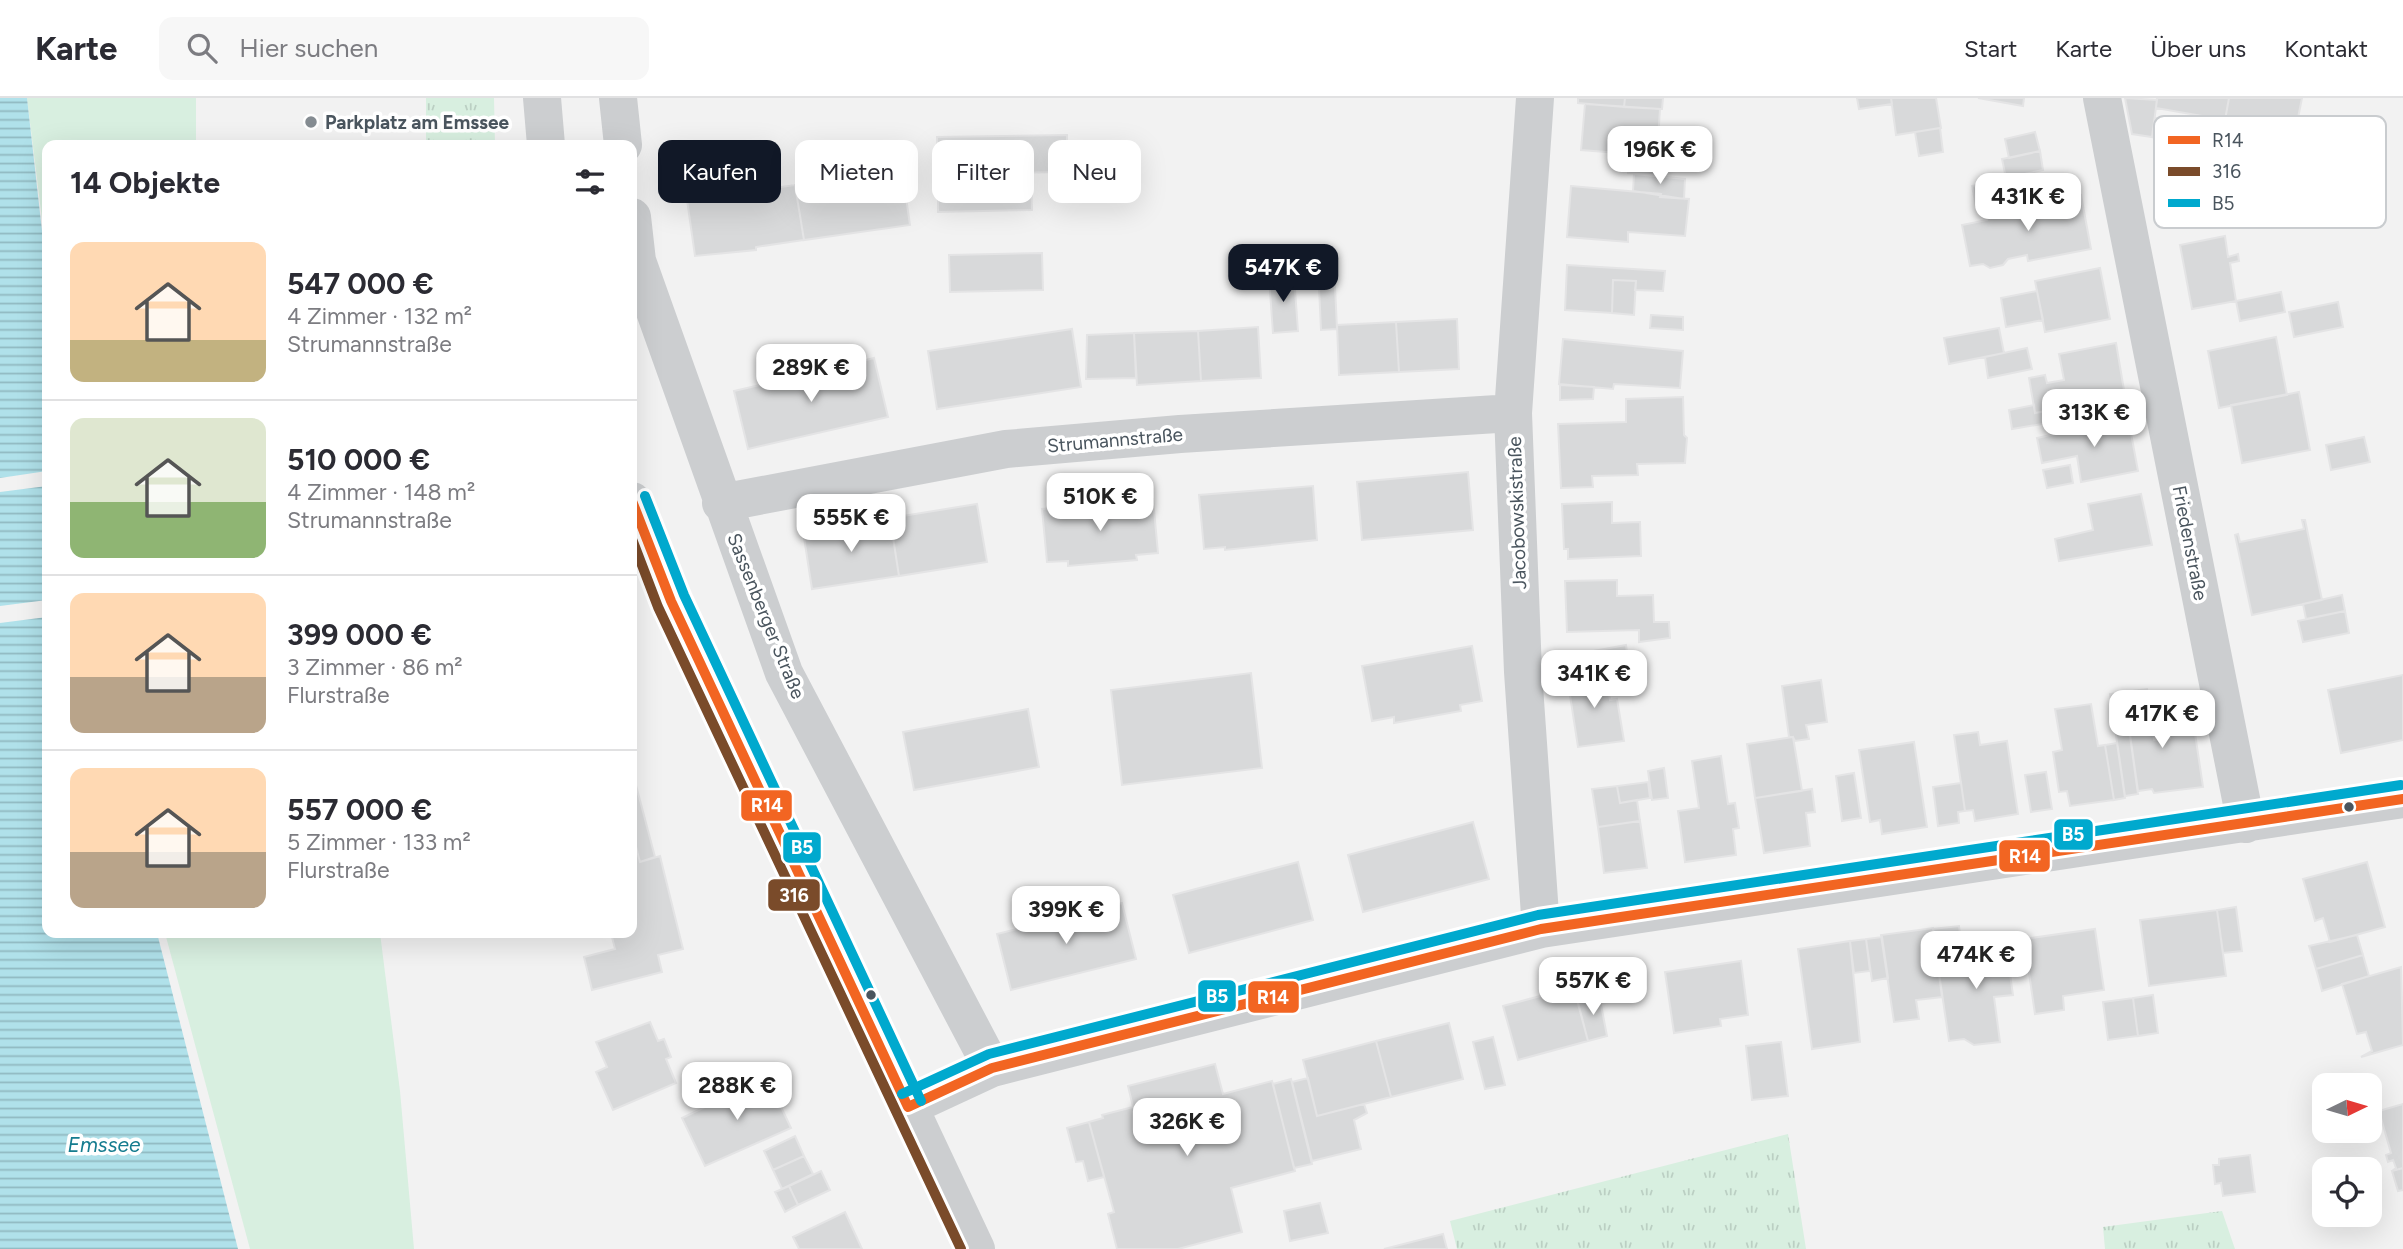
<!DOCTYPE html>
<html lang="de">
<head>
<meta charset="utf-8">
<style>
	body { margin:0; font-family:Figtree,sans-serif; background:#f7f7f7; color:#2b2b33; height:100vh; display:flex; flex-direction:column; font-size:26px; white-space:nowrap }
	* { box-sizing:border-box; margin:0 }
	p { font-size:23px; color:#7c7c81 }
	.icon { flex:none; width:38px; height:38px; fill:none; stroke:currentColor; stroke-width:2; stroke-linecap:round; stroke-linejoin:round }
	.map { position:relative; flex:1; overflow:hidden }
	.side { position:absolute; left:42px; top:42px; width:595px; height:798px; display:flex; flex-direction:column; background:#fff; border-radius:14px; box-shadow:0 7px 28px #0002 }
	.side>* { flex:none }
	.top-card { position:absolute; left:658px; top:42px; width:665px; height:63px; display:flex; gap:14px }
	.needle { width:46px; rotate:85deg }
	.tools { position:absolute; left:2312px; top:975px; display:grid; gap:14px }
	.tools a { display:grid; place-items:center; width:70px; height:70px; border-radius:14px; background:#fff; box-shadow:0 7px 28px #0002; font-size:35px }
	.price { position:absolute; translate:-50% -60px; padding:0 16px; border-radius:14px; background:#fff; color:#222; font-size:23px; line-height:46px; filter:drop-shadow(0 2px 4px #0008) }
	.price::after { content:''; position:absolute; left:50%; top:42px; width:21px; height:16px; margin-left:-10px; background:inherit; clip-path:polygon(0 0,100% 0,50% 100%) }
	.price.selected { background:#111827; color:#fff }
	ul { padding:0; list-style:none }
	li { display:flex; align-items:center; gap:21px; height:175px; padding:0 28px }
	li+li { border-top:2px solid #e1e1e2 }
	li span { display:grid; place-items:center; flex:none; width:196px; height:140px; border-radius:14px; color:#555 }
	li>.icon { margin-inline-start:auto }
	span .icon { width:84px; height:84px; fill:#fffc; stroke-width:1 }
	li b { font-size:30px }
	h2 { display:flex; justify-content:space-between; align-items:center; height:84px; padding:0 28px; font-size:30px }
	.chip { padding:0 24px; border-radius:14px; background:#fff; box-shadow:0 7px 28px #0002; font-size:24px; line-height:63px }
	.chip.selected { background:#111827; color:#fff }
	header { display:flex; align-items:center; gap:42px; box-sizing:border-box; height:98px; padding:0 35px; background:#fff; border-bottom:2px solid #e1e1e2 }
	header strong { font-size:33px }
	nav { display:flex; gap:38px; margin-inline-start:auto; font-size:24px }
	.search { width:490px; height:63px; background:#f7f7f7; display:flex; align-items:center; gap:18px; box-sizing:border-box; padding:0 24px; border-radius:14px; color:#7c7c81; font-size:26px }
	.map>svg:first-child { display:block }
	.grass { fill:url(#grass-tufts) }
	.park { fill:#d8efe0 }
	.water { fill:url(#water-rules) }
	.pier { fill:#f2f2f2 }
	.building { fill:#d8d9da; stroke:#e4e4e5; stroke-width:2 }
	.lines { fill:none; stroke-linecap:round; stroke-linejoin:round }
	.minor { stroke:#ccced0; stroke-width:38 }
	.bus-1-casing { stroke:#fff; stroke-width:16 }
	.bus-2-casing { stroke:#fff; stroke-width:16 }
	.bus-3-casing { stroke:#fff; stroke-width:16 }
	.bus-1 { stroke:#f26522; stroke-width:10 }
	.bus-2 { stroke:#7a4b2a; stroke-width:10 }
	.bus-3 { stroke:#00a9ce; stroke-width:10 }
	.poi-dot { fill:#858c92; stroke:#fff; stroke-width:2.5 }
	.bus-dot { fill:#4a555e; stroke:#fff; stroke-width:2.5 }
	.labels { text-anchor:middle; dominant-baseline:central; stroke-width:7; stroke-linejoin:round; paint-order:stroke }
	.poi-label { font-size:19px; font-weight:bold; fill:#4a555e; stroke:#fff; text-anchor:start }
	.street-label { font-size:19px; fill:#4a555e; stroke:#fff }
	.water-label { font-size:21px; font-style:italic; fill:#157c8f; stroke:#fff }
	.key { fill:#fff; stroke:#c9cccf; stroke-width:2 }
	.key-label { font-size:19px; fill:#4a555e }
	.line-badge { stroke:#fff; stroke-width:2.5 }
	.badge-label { font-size:19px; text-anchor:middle; font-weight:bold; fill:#fff }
</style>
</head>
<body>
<header>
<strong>Karte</strong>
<div class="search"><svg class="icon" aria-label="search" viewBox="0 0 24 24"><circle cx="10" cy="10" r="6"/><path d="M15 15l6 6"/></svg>Hier suchen</div>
<nav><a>Start</a><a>Karte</a><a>Über uns</a><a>Kontakt</a></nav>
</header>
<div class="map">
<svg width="2403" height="1151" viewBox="0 0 2403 1151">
	<defs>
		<pattern id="grass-tufts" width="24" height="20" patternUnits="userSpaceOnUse" patternTransform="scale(1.75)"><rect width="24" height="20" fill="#d8efe0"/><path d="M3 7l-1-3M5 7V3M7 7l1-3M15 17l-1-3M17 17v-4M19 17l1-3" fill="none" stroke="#bbcfc3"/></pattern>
		<pattern id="water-rules" width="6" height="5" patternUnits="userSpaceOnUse" patternTransform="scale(1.75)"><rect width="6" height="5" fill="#b0e1ea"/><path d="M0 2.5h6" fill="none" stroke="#91b9c1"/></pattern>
	</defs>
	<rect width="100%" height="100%" fill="#f2f2f2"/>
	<path class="grass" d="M426,0H494L495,47H426Z
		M1788,1036L1806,1151H1457L1450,1123Z
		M2222,1113L2235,1151H2105L2103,1129Z"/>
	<path class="park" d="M27,0H196V47H47V162Z
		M165,835H380L400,993L414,1151H250Z"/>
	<path class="water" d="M0,0H27L47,177V835H157L238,1151H0Z"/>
	<path class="pier" d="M47,373V388L0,394V380Z
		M47,502V519L0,525V508Z"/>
	<path class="building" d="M1578,0H1625L1624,9L1578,5Z
		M1625,0H1663L1662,11L1624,9Z
		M1857,0H1891L1892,6L1859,11Z
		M1891,0H1936L1941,30L1896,37Z
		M1978,0H2024L2023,8Z
		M2125,0L2157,2L2152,39L2132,36Z
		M2157,0H2229L2225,22L2156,10Z
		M2229,0H2302L2295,35L2225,22Z
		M1585,6L1660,11L1657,58L1581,52Z
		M2156,20L2191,26L2188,46L2152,39Z
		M1940,30L1943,54L1919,58L1915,34Z
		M2035,34L2040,53L2009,60L2005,41Z
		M1067,37V74L938,76L937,39Z
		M2040,53L2043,72L2006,80L2002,61Z
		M1657,55L1665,56L1663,78L1628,75L1629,56Z
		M902,72L910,127L804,142L795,87Z
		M1031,75L1032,112L938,114V77Z
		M1634,76L1685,81L1684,101L1633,93Z
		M2014,80L2017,100L1976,108L1972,88Z
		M795,87L804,142L756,149V152L695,158L687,102Z
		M1571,88L1661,96L1660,99L1689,101L1685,138L1628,134V144L1567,139Z
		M2081,97L2091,151L2028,163L2027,157L2008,161L2003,167L1990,170L1983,166L1970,168L1962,127L1987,122L1989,115Z
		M2225,138L2228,159L2238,156L2239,163L2230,165L2236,203L2192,211L2180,147Z
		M1042,155L1043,192L950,194L949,157Z
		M1567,167L1665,173L1663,193L1635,192L1636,183L1613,182L1612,215L1565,212Z
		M2100,170L2110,221L2045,234L2035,183Z
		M1294,178L1298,233L1273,235L1269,180Z
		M1613,182L1636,183L1634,217L1612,215Z
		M1335,188L1337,231L1321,232L1319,189Z
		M2037,193L2043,222L2006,229L2001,200Z
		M2281,194L2285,214L2240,223L2236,203Z
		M2338,204L2343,229L2294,239L2289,214Z
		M1651,217L1683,219V232L1650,230Z
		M1457,221L1459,271L1399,274L1396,224Z
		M1396,224L1399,274L1339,277L1337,227Z
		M1258,229L1261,280L1201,283L1198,233Z
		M1999,230L2004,255L1949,266L1944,240Z
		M1072,231L1081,289L937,311L928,253Z
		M1198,233L1201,283L1137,287L1134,235Z
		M1134,235L1136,280L1086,281L1087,237Z
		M2276,239L2287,297L2219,310L2208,253Z
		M1563,241L1683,253L1680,290L1614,286L1613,291L1559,286Z
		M2116,245L2125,298L2035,315L2029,280L2045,277L2047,285L2064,282L2059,256Z
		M2027,250L2032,271L1988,280L1985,259Z
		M874,260L888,319L748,351L734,293Z
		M1560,287L1594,289L1593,301L1560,302Z
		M2299,294L2310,352L2242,365L2231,307Z
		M1683,299L1684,337L1687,340L1685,365L1637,366L1638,377L1592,378L1593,389L1561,390L1558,326L1626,324V301Z
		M2034,307L2035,315L2069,309L2072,321L2012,331L2009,312Z
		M2128,319L2138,373L2081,384L2077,358L2042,365L2037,340Z
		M2364,339L2370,364L2331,372L2326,347Z
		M2070,367L2073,385L2047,390L2043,372Z
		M1468,374L1473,432L1362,442L1357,384Z
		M1313,388L1317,442L1225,452V449L1204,451L1199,397Z
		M2141,396L2152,447L2059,463L2055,441L2093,432L2088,406Z
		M1153,401L1158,455L1136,457L1137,462L1068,468V463L1047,464L1042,411Z
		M1612,404V425L1640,424L1641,458L1568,461V451H1564L1562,406Z
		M977,406L987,464L899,478L890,420Z
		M890,420L899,478L812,491L803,433Z
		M2302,422H2305L2322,502L2252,517L2235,437L2238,436L2240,444L2304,431Z
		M1617,482V498L1653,497L1654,524H1669L1670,540L1639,544V532L1567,534L1565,483Z
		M2342,497L2345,513L2306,521L2303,506Z
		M2345,513L2349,535L2303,544L2298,523Z
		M1626,547L1629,570L1591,575L1588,554Z
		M1472,548L1482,603L1460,607L1461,613L1394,625V619L1372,623L1362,568Z
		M1613,571L1606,575L1610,602L1617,601L1624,643L1578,649L1567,578Z
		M1251,575L1262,670L1122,687L1111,592Z
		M2403,577V642L2341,655L2328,592Z
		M1821,582L1827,624L1806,627L1809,641L1795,643L1793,639H1789L1782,588Z
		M2147,591L2154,642L2170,640L2168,626L2193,622L2203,689L2154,695L2152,691L2138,693L2124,594Z
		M2124,594L2138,696L2125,698L2110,596Z
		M2091,606L2098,648L2105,647L2114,702L2070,708L2067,693L2059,694L2053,654L2062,652L2055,611Z
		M1028,611L1039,669L914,692L903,634Z
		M1978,634L1980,647L2007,643L2018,716L1975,723L1973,712L1965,713L1954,637Z
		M1793,639L1802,693L1755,700L1747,646Z
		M1914,644L1927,729L1882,736L1880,722L1870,724L1859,652Z
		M2117,645L2125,700L2114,702L2105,647Z
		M1721,658L1728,706L1735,705L1739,730L1733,731L1736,757L1685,764L1678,713L1699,710L1692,663Z
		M1664,670L1668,700L1652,702L1648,673Z
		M632,672L655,759L640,764L636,749L632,750Z
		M2046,674L2052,711L2031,714L2025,677Z
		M1854,675L1861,720L1842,723L1836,678Z
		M1648,684L1650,700L1620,705L1617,688Z
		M1961,685L1965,713L1958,714L1959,725L1938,728L1933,689Z
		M1617,688L1620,705L1637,702L1640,723L1598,729L1592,691Z
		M1812,691L1815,714L1806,715L1810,748L1764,755L1755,700Z
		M1640,723L1647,770L1604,775L1598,729Z
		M1473,724L1489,781L1363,814L1348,757Z
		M636,749L640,764L660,758L683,851L658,857L662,874L592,892L584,859L615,851L611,835H632V750Z
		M1298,764L1313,822L1189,855L1173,797Z
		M2367,764L2385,829L2330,844L2323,820L2315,823L2303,781Z
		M1122,805L1136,861L1011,892L997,836Z
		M2236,809L2242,853L2223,855L2217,812Z
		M2217,812L2226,878L2149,888L2140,822Z
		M1959,828L1963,860L1947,862L1948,874L1939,875L1933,831Z
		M1933,830L1942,899L1916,902L1919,921L1894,924L1881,837Z
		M2095,831L2104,892L2063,898L2064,912L2035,916L2024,841Z
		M2357,837L2363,857L2316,871L2309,848Z
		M1882,839L1888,880L1872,883L1866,841Z
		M2005,840L2013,897L1994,899L2000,944L1974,947L1964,941L1949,943L1939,875L1948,874L1947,862L1963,860L1961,845Z
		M1866,841L1870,873L1854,875L1850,843Z
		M1850,843L1860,944L1812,951L1798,851Z
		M2363,857L2369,878L2322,893L2316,871Z
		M1741,863L1748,917L1720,921L1721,928L1674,935L1665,874Z
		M2401,869L2403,947L2361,959L2372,953L2366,934L2357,936L2342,886Z
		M1574,889L1588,943L1518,962L1503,908Z
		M1599,896L1607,938L1588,943L1577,902Z
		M2153,897L2158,935L2138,938L2133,900Z
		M2133,900L2138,938L2108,942L2103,904Z
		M650,924L658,943L664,941L671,959L666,961L676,985L613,1012L596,974L607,969L596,944Z
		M1449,925L1463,981L1391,999L1376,943Z
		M1493,939L1505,987L1485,991L1473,944Z
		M1376,943L1391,999L1317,1018L1303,962Z
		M1781,944L1788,998L1752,1002L1746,948Z
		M1215,966L1223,996L1272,983L1295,1073L1231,1090L1242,1134L1178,1151H1117L1108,1116L1114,1114L1089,1024L1103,1020L1102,1017L1133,1009L1128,988Z
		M767,979L791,1030L705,1068L682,1020Z
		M1308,980L1317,1018L1364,1006L1367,1015L1354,1022L1361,1051L1312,1063L1292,984Z
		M1291,981L1312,1066L1294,1070L1273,986Z
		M2403,1006V1070L2392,1073L2396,1070L2393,1062L2388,1064L2386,1057L2391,1055L2379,1013Z
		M1089,1024L1104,1079L1088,1083L1083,1063L1076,1064L1067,1030Z
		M795,1038L804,1058L773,1072L764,1053Z
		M2250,1057L2255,1094L2223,1098L2221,1085L2215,1086L2213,1067H2219V1061Z
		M804,1058L813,1076L782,1091L773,1072Z
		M2403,1070V1092L2398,1093L2392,1073Z
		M821,1073L830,1092L798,1107L789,1088Z
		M789,1088L798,1107L785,1114L775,1094Z
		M1320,1105L1328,1135L1290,1143L1284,1113Z
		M845,1114L862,1151H799L793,1139Z
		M1443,1136L1447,1151H1384Z"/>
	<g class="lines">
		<path class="minor" d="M542,0L546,47
			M618,0L623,47
			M1535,0L1513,315L1523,574L1541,831
			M2102,0L2246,726
			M632,119L637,163L784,575L992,970
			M632,403L671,503L976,1151
			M721,405L1006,351L1180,336L1513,315
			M908,1009L992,970L1541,831L2403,701"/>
		<defs>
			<path id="bus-1" d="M632,403L671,503L908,1009
				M908,1009L992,970L1541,831L2403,701"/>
			<path id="bus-2" d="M632,441L658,509L961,1151"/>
			<path id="bus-3" d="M645,398L684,497L921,1003
				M902,996L989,956L1538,817L2401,687"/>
		</defs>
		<use href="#bus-1" class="bus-1-casing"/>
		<use href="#bus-2" class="bus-2-casing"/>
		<use href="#bus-3" class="bus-3-casing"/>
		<use href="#bus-1" class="bus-1"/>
		<use href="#bus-2" class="bus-2"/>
		<use href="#bus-3" class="bus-3"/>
	</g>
	<circle class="poi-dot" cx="311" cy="24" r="7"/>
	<g class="bus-dot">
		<circle cx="2349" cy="709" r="6"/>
		<circle cx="871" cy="897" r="6"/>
	</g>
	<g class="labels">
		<g class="poi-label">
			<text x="325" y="24">Parkplatz am Emssee</text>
		</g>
		<g class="street-label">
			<text transform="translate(1115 342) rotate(-5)">Strumannstraße</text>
			<text transform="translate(1517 415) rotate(-92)">Jacobowskistraße</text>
			<text transform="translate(2190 445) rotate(79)">Friedenstraße</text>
			<text transform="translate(766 518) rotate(68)">Sassenberger Straße</text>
		</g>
		<g class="water-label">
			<text x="104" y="1046">Emssee</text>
		</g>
	</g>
	<rect x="2154" y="18" width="232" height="112" rx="10" class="key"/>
	<rect x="2168" y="38" width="32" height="8" fill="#f26522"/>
	<rect x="2168" y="69" width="32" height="9" fill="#7a4b2a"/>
	<rect x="2168" y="101" width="32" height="8" fill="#00a9ce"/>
	<g class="key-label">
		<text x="2212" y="49">R14</text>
		<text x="2212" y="80">316</text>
		<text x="2212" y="112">B5</text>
	</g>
	<g class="line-badge">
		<rect x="740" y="691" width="53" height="33" rx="7" fill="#f26522"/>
		<rect x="2053" y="720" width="41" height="33" rx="7" fill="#00a9ce"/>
		<rect x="782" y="733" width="40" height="33" rx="7" fill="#00a9ce"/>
		<rect x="1998" y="741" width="53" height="34" rx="7" fill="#f26522"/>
		<rect x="767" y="780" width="54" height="34" rx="7" fill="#7a4b2a"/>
		<rect x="1197" y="881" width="40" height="34" rx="7" fill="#00a9ce"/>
		<rect x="1247" y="882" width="53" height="34" rx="7" fill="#f26522"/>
	</g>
	<g class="badge-label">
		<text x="767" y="714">R14</text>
		<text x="2073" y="743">B5</text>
		<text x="802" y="756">B5</text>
		<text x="2025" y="765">R14</text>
		<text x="794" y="804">316</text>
		<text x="1217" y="905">B5</text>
		<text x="1273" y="906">R14</text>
	</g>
</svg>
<div class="tools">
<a><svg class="needle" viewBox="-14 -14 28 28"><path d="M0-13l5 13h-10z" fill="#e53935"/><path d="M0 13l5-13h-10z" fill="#7c7c81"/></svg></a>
<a><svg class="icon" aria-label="locate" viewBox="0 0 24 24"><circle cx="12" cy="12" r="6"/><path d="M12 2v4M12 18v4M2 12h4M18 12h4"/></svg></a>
</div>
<b class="price" style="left:1660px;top:88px">196K €</b>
<b class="price" style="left:2028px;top:135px">431K €</b>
<b class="price selected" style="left:1283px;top:206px">547K €</b>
<b class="price" style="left:811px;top:306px">289K €</b>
<b class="price" style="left:2094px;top:351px">313K €</b>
<b class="price" style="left:1100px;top:435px">510K €</b>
<b class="price" style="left:851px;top:456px">555K €</b>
<b class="price" style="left:1594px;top:612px">341K €</b>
<b class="price" style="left:2162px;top:652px">417K €</b>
<b class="price" style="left:1066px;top:848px">399K €</b>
<b class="price" style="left:1976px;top:893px">474K €</b>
<b class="price" style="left:1593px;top:919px">557K €</b>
<b class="price" style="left:737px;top:1024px">288K €</b>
<b class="price" style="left:1187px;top:1060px">326K €</b>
<div class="top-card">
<a class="chip selected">Kaufen</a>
<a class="chip">Mieten</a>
<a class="chip">Filter</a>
<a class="chip">Neu</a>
</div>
<section class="side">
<h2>14 Objekte<svg class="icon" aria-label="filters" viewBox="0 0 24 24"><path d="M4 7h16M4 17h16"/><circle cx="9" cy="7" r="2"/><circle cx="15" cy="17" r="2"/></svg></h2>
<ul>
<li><span style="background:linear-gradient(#ffd9b3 70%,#c2b280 0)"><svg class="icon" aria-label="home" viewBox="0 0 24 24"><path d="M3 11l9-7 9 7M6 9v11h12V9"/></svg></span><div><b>547 000 €</b><p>4 Zimmer · 132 m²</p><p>Strumannstraße</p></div></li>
<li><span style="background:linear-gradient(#dfe7d0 60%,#8fb573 0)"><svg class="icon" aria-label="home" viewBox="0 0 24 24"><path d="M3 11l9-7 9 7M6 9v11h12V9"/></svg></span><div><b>510 000 €</b><p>4 Zimmer · 148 m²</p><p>Strumannstraße</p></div></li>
<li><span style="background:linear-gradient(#ffd9b3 60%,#b9a48a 0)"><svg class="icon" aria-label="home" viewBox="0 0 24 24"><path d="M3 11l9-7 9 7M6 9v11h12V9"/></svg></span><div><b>399 000 €</b><p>3 Zimmer · 86 m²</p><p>Flurstraße</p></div></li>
<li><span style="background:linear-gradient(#ffd9b3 60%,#b9a48a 0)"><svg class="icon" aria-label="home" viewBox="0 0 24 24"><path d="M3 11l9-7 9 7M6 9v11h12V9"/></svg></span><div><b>557 000 €</b><p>5 Zimmer · 133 m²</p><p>Flurstraße</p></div></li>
</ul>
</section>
</div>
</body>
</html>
